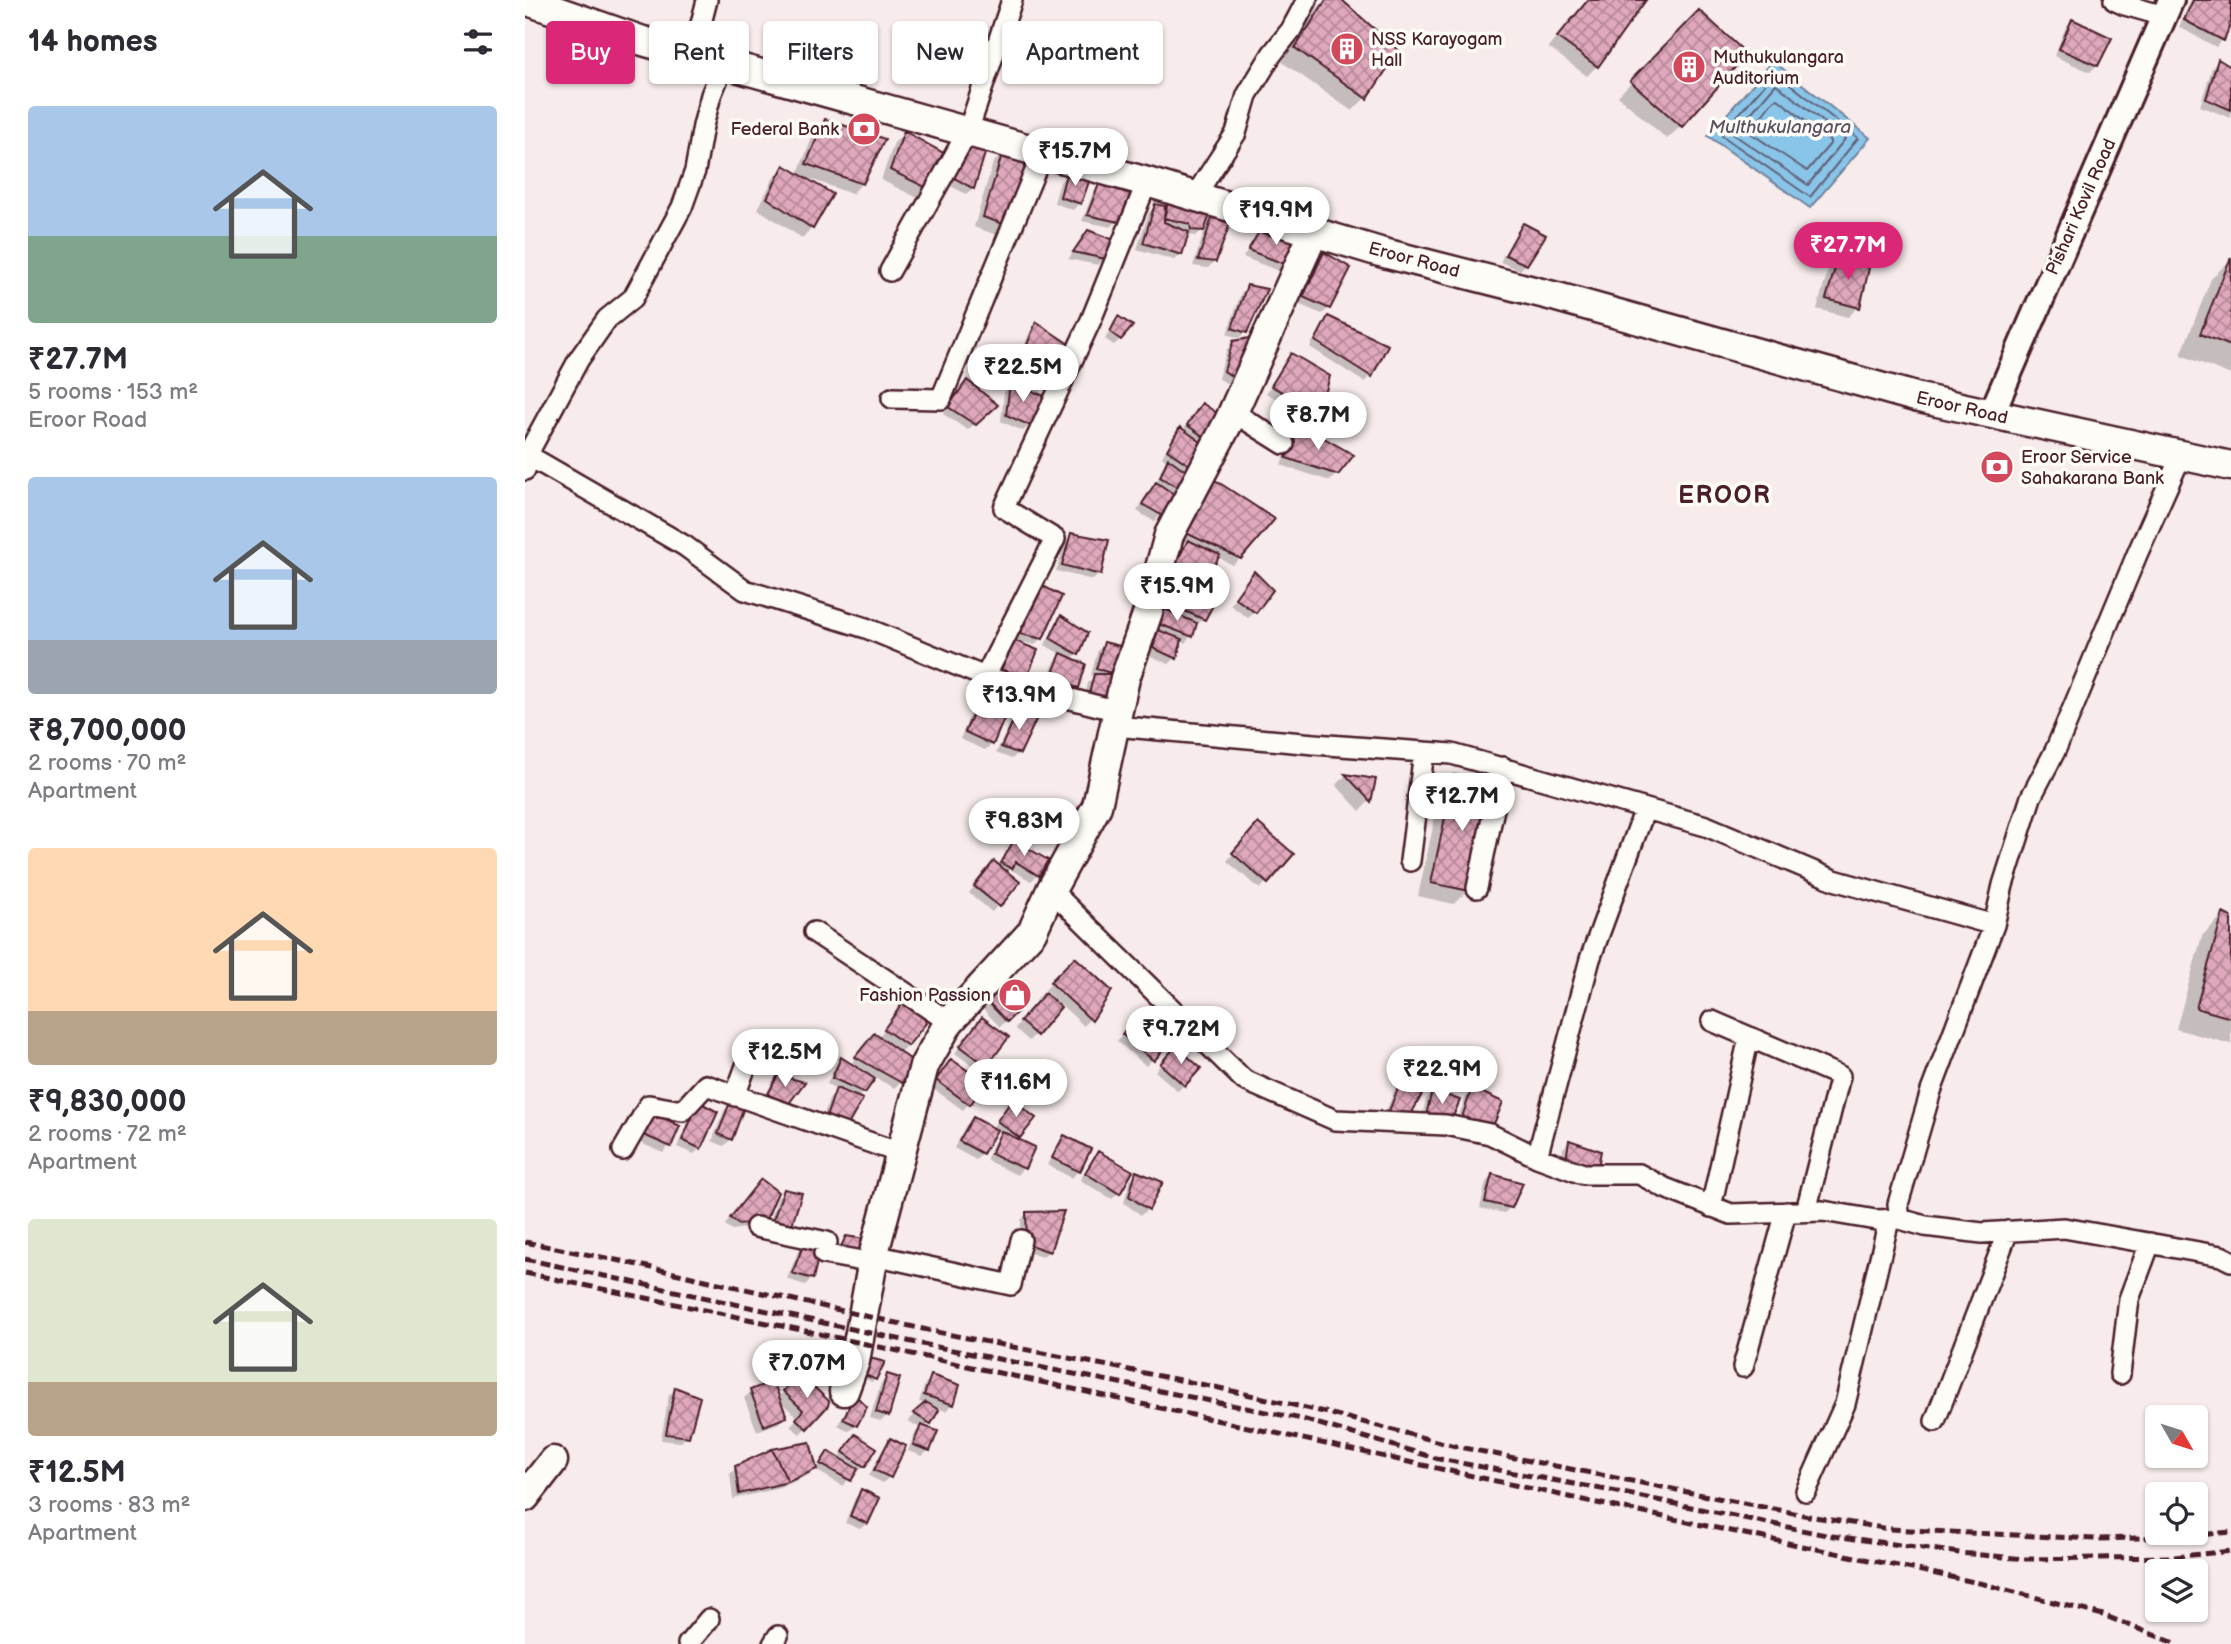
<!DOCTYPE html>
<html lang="en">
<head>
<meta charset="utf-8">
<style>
	body { margin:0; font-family:"Balsamiq Sans",sans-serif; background:#f7f7f7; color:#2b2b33; height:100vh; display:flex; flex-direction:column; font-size:26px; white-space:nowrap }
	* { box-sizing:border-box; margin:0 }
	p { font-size:23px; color:#7c7c81 }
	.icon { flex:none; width:38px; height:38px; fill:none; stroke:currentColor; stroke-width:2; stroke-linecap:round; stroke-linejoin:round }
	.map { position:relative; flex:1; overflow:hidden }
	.side { display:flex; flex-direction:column; background:#fff; width:525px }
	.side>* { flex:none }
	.top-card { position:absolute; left:21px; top:21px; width:665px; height:63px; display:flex; gap:14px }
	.needle { width:46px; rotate:129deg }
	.buttons { position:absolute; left:1620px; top:1405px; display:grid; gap:14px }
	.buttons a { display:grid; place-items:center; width:63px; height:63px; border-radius:7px; background:#fff; box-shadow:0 2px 5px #0004; font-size:35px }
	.price { position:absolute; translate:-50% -60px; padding:0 16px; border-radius:24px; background:#fff; color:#222; font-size:23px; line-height:46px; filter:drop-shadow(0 2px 4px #0008) }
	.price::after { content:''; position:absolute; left:50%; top:42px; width:21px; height:16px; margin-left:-10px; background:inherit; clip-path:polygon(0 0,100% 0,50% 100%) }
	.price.selected { background:#db2777; color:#fff }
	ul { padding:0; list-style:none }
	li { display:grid; align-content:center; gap:14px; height:371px; padding:0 28px }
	li span { display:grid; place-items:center; height:217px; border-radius:7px; color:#555 }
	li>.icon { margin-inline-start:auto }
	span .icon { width:126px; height:126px; fill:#fffc; stroke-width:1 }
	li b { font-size:30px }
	h2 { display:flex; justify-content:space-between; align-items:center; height:84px; padding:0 28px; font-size:30px }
	.chip { padding:0 24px; border-radius:7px; background:#fff; box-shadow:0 2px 5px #0004; font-size:24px; line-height:63px }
	.chip.selected { background:#db2777; color:#fff }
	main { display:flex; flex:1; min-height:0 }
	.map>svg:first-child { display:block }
	.water { fill:#89c5e9; stroke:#70839d; stroke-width:2 }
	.shadow { fill:#0003 }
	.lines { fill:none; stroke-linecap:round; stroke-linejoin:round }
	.shore { stroke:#636177; stroke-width:2 }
	.building { fill:url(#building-cross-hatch); stroke:#4a1f2b; stroke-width:2 }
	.minor-casing { stroke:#4a1f2b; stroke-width:24 }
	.tertiary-casing { stroke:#4a1f2b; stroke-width:30 }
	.secondary-casing { stroke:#4a1f2b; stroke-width:33 }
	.minor { stroke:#fdfcf7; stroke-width:19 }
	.tertiary { stroke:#fdfcf7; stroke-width:24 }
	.secondary { stroke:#fdfcf7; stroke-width:28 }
	.rail { stroke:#4a1f2b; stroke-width:5; stroke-dasharray:10 5; stroke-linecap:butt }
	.labels { text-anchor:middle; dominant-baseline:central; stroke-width:7; stroke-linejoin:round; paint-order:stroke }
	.poi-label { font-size:18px; fill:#4a1f2b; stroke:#fdfcf7; text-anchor:start }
	.street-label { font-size:18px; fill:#4a1f2b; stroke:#fdfcf7 }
	.water-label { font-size:19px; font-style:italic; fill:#5d5164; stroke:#fdfcf7 }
	.district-label { font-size:24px; font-weight:bold; letter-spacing:2px; fill:#4a1f2b; stroke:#fdfcf7 }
</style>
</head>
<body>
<main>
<section class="side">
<h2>14 homes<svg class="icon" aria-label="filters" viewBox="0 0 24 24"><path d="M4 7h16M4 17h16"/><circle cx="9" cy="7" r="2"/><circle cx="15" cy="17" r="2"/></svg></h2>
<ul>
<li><span style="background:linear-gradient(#a9c7e8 60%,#7fa58c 0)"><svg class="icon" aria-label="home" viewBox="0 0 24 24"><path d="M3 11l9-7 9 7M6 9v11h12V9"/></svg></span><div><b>₹27.7M</b><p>5 rooms · 153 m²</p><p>Eroor Road</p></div></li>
<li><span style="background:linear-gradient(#a9c7e8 75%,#9aa5b1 0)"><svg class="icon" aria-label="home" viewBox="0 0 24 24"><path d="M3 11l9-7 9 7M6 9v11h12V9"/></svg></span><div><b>₹8,700,000</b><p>2 rooms · 70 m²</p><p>Apartment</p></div></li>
<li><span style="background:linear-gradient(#ffd9b3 75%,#b9a48a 0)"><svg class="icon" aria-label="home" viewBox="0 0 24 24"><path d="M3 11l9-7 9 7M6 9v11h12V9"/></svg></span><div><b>₹9,830,000</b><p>2 rooms · 72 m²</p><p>Apartment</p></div></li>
<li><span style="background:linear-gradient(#dfe7d0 75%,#b9a48a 0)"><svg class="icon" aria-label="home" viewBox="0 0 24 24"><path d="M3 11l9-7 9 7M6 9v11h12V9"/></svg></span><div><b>₹12.5M</b><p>3 rooms · 83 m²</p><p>Apartment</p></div></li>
</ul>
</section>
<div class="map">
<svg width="1706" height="1644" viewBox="0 0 1706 1644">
	<defs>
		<pattern id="building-cross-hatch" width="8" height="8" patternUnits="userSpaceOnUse" patternTransform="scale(1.75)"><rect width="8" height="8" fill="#dfa8bc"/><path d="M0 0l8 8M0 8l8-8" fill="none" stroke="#b78899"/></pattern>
	</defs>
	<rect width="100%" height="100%" fill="#f7ebeb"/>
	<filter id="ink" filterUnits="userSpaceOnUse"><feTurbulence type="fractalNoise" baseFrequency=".0143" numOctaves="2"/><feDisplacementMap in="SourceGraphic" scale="14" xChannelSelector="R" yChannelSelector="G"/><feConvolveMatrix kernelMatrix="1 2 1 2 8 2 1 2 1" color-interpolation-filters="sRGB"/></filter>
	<g filter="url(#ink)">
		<path class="water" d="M1248,61L1345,138L1285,208L1183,136Z"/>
		<path class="shadow" d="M800,0H814L840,98L827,111L757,62L793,7Z
			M1063,0H1119L1072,66L1062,76L1023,47Z
			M1666,0H1706V15L1697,40L1691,47L1654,27Z
			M1174,12L1156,126L1142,139L1093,96Z
			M1547,21L1572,65L1565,72L1529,56L1541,27Z
			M1693,61L1706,69V118L1675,106L1687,68Z
			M300,121L337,183L327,194L280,177L279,179L305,194L287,228L277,238L233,209L249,177L260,167L272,175L290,131Z
			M379,133L420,156L395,199L356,180L369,143Z
			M441,142L448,188L441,194L420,183Z
			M478,153L482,225L472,235L449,227L468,163Z
			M541,176L554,203L548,210L529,203L535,182Z
			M575,186L592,221L586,227L557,221L568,193Z
			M644,204L680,223L689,214L690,261L683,268L668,266L681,226L671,236L661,235L656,254L649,260L612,249L624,212L631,205L641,208Z
			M999,225L1001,264L995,270L975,262L992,231Z
			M738,229L775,243L759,273L718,257Z
			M564,232L580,258L573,265L543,259Z
			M1315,253L1333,307L1323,317L1292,309L1305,263Z
			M799,254L804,308L797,314L773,304L793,261Z
			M1706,259V375L1656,355L1686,279Z
			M723,287L720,332L714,338L702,334L716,293Z
			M593,318L595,339L589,345L580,339Z
			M511,325L542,345L521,386L514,392L490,370L505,331Z
			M724,340L706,386L693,378L702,349L709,342Z
			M788,341L844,377L839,382L785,347Z
			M767,356L803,377L793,413L787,419L741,393Z
			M442,382L470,405L443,430L418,414Z
			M485,385L505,425L498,431L476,421L479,392Z
			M677,405L684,440L659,472L663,474L630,522L612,511L631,485L637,467L642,461L637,457L649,435L656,429L657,431Z
			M776,427L811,474L805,481L756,465L770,433Z
			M690,483L715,558L708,565L692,557L677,583L672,589L678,619L672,625L670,624L666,636L660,643L655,641L650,658L644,664L622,655L627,638L633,632L628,630L644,574L657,549L662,543L656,540L684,489Z
			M547,535L574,574L568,580L531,571L541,542Z
			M729,573L730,612L723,618L705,605Z
			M518,588L516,638L510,645L490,640L512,594Z
			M536,617L552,654L546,659L553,687L546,694L520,686L530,661L537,655L520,645L530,624Z
			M580,644L589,673L558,704L563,683L570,676L566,675L573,650Z
			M457,694L467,744L460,750L435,739L451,700Z
			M494,711L493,753L487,759L471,753L488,717Z
			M820,776L849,780L844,801L835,811L811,785Z
			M930,777L943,890L929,904L893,896L916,790Z
			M727,832L767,854L735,889L702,861Z
			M489,843L513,875L506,881L485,869L481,873L493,882L467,912L444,893L463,869L473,866Z
			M1698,915L1706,918V1044L1651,1029L1677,936Z
			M550,959L584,991L559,1026L520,990Z
			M478,988L495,1006L475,1027L457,1008Z
			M513,1002L510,1034L504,1041L490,1028Z
			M372,1012L382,1045L374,1053L376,1082L369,1088L349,1077L332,1099L294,1129L305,1097L313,1090L302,1084L310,1066L316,1060L325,1065L343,1042L353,1038Z
			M610,1020L646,1039L621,1066L592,1041Z
			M450,1026L461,1065L455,1071L430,1053Z
			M645,1055L659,1085L653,1091L630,1071Z
			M426,1061L444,1103L438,1110L406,1087Z
			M254,1076L261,1105L238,1101L247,1083Z
			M877,1083L899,1088L857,1122L870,1089Z
			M948,1090L964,1130L929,1129L941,1096Z
			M907,1092L919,1125L896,1122L901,1099Z
			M174,1104L175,1148L169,1154L152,1147L168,1110Z
			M205,1104L217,1108L206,1139L199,1146L187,1141L199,1111Z
			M481,1109L494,1137L491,1140L508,1148L498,1168L492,1175L461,1160L470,1140L476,1134L470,1130L457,1153L451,1160L429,1148L441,1125L448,1119L466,1129Z
			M121,1120L153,1126L144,1146L138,1153L109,1140Z
			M539,1137L564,1150L553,1171L547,1178L522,1165L533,1144Z
			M1045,1142L1074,1152L1036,1167L1038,1148Z
			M573,1153L593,1193L587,1199L555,1180Z
			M612,1173L623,1209L616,1215L599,1203L605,1180Z
			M968,1176L986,1207L979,1213L955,1208L961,1182Z
			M229,1187L233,1226L207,1230L200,1225Z
			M259,1191L258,1233L242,1230L253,1197Z
			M502,1213L524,1251L517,1257L496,1250V1220Z
			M278,1248L292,1254L286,1279L280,1285L262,1279L272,1254Z
			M289,1350L306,1378L299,1384L275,1373L283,1357Z
			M339,1362L350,1379L347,1382L335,1376Z
			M274,1376L301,1406L275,1434L265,1426L273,1418L254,1400L260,1416L254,1423L232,1431L219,1398L226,1392L247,1383L253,1398Z
			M363,1376V1415L356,1421L345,1418L356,1383Z
			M406,1377L427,1404L421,1411L413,1408L400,1428L404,1450L397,1456L383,1451L390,1433L395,1428L383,1421L401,1404L394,1402L400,1384Z
			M151,1389L162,1436L156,1442L136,1440L144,1395Z
			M330,1397V1425L324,1431L313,1425L324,1404Z
			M330,1436L339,1466L333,1472L330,1470L318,1486L289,1469L284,1475L255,1488L208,1499L205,1474L211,1468L284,1444L291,1470L303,1454L313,1459Z
			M365,1440L364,1477L358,1483L344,1476L359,1447Z
			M337,1491L342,1523L335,1529L320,1523L330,1498Z"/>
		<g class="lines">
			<path class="shore" d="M1250,72L1333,138L1285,197L1196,135Z
				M1251,84L1320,139L1283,185L1208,134Z
				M1253,99L1305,141V144L1282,171L1224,132L1249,100Z"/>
		</g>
		<path class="building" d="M801,0H817L874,51L842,99L770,48Z
			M1063,0H1121L1073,67L1032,37Z
			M1668,0H1706V21L1699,41L1659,20Z
			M1174,10L1222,54L1157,127L1105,81Z
			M1547,19L1587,38L1573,66L1534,49Z
			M1693,59L1706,67V110L1681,99Z
			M300,119L360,139L338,184L281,164Z
			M379,131L422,155L406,190L365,170Z
			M441,140L462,147L449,189L426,176Z
			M478,151L508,162L484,226L458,217Z
			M259,165L308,194L288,229L242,198Z
			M541,174L565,179L556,204L535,197Z
			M574,184L606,194L594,222L562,215Z
			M643,202L685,215L679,231L666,230L665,224L639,218Z
			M630,204L640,206L639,222L664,232L657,255L618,243Z
			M689,212L707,218L691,262L673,260Z
			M998,223L1021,235L1002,265L980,255Z
			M737,227L777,242L767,267L723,250Z
			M563,230L589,240L581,259L548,252Z
			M1315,251L1344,268L1335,308L1301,299Z
			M799,252L826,268L805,309L778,297Z
			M1706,257V346L1675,334Z
			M722,285L742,289L722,333L707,328Z
			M593,316L608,326L596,340L585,332Z
			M803,316L863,345L847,377L790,341Z
			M511,322L544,344L522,387L495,363Z
			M725,338L729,349L714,381L699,371L708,341Z
			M766,353L805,376L795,413L746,386Z
			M442,380L473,405L451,425L423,407Z
			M485,383L520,396L506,426L481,415Z
			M677,403L698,417L685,441L662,425Z
			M776,425L829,455L813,475L761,458Z
			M655,427L679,444L667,467L642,450Z
			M643,458L665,474L659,491L635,477Z
			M690,480L750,519L716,559L661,533Z
			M631,482L653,497L638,516L617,504Z
			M546,533L584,540L576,575L537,565Z
			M663,540L695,555L679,584L649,567Z
			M729,571L748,590L731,613L710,598Z
			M644,575L693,596L680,620L642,603Z
			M518,586L537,596L518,639L495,634Z
			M637,608L672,623L668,637L634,624Z
			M536,615L563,633L554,655L525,638Z
			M633,630L657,639L652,659L628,648Z
			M488,640L513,650L501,680L469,672Z
			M579,642L599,647L591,674L571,669Z
			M536,653L561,664L554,688L525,680Z
			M569,674H591L583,702L563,698Z
			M457,692L481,714L468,745L440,732Z
			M494,709L511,720L495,754L476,747Z
			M820,774L851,779L846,802Z
			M929,775L969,783L945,891L906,883Z
			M733,823L769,854L743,884L707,853Z
			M489,840L523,860L514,876L491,862L487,869L476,863Z
			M469,861L495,882L475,907L449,886Z
			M1698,913L1706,917V1018L1671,1008Z
			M550,957L587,991L567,1021L525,982Z
			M478,986L498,1006L482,1022L462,1001Z
			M520,993L536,1007L512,1036L495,1021Z
			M378,1003L399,1018L401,1023L383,1046L359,1029Z
			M616,1011L648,1038L629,1061L597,1034Z
			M457,1017L484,1037L462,1066L435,1046Z
			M349,1033L389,1062L377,1083L330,1057Z
			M651,1046L676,1068L660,1086L635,1064Z
			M316,1057L350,1079L340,1093L307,1078Z
			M426,1059L461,1083L445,1105L411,1080Z
			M253,1075L280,1082L262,1106L243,1094Z
			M876,1081L901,1087L884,1118L862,1116Z
			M311,1088L338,1099L320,1130L299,1123Z
			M947,1088L978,1102L966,1131L935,1123Z
			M907,1090L935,1100L927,1119L901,1116Z
			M487,1100L511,1118L495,1138L472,1121Z
			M174,1102L193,1112L176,1149L157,1140Z
			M205,1102L219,1107L207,1140L193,1134Z
			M127,1112L155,1126L146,1147L114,1133Z
			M448,1117L472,1130L458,1154L434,1141Z
			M476,1131L510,1147L500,1169L466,1154Z
			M539,1135L566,1149L555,1172L527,1158Z
			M1044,1140L1076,1151L1073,1167L1041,1161Z
			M573,1151L608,1171L595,1194L560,1173Z
			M611,1171L638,1182L624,1210L604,1196Z
			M967,1174L998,1183L987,1208L960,1202Z
			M236,1179L253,1192L241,1220L214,1225L205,1218Z
			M259,1189L277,1193L266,1228L247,1223Z
			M539,1211L525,1252L502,1244L501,1212Z
			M321,1236L340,1239L334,1260L312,1255Z
			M278,1246L294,1253L288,1279L267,1273Z
			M289,1348L315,1361L307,1379L280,1366Z
			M341,1357L360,1362L351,1380L336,1373Z
			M274,1373L304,1401L303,1406L282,1429L271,1419L278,1410L258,1391Z
			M362,1374L375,1378L364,1416L351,1412Z
			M406,1375L435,1385L429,1405L399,1395Z
			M248,1381L262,1417L239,1426L225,1390Z
			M150,1387L175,1397L164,1437L141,1434Z
			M330,1395L342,1407L332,1426L318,1419Z
			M401,1402L414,1410L406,1424L388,1413Z
			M396,1425L413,1431L405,1451L388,1445Z
			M330,1434L352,1448L340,1467L318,1452Z
			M365,1438L381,1446L366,1478L349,1470Z
			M285,1442L292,1469L263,1482L247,1449Z
			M247,1449L263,1482L214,1494L210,1466Z
			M303,1451L333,1469L326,1481L295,1464Z
			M336,1489L355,1498L343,1524L325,1516Z"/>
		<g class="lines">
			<defs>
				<path id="minor" d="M1589,0L1600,5L1639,16
					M168,55L182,0
					M670,196L711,133L722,95L747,54L766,30L782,0
					M365,271L443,131L487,0
					M367,398L416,399L518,152
					M708,412L759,444
					M4,456L160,546L220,590L341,628L460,677
					M1656,456L1613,552L1530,751L1506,797L1478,885L1469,925L1406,1091L1373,1204L1375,1219L1400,1226L1457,1233L1539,1228L1696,1256L1706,1261
					M0,470L7,446L54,359L82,319L108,298L157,207L170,171L178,126L186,95L199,64
					M593,711L460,677L530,539L479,508L566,320L622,182
					M590,726L789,744L927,754L1181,826L1309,880L1469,925
					M885,861L899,752
					M952,888L978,767
					M526,890L719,1080L810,1120L921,1125L965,1134L1012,1157L1058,1174H1114L1140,1188L1206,1214L1298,1211L1351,1220L1375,1219
					M289,932L424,1022
					M1187,1021L1315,1076L1281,1211
					M210,1096L229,1044
					M98,1150L124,1105L157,1111L181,1085L375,1153
					M1012,1157L1065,959L1120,809
					M1186,1207L1224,1037
					M231,1227L302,1242L299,1254L348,1263
					M349,1255L486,1285L496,1240
					M1218,1367L1261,1212
					M1595,1374L1604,1299L1625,1243
					M1410,1421L1483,1231
					M1281,1491L1320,1404L1364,1220
					M163,1644L184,1619
					M248,1644L253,1636"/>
				<path id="tertiary" d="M1466,415L1646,0"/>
				<path id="secondary" d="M0,0L118,41L622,182L855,252L1032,297L1394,398L1706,466
					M319,1391L330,1361L350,1249L399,1066L424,1022L507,932L526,890L572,806L600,678L623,612L644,535L704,421L789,232
					M0,1497L28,1461"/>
			</defs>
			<use href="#minor" class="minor-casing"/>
			<use href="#tertiary" class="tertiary-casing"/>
			<use href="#secondary" class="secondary-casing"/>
			<use href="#minor" class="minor"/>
			<use href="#tertiary" class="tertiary"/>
			<use href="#secondary" class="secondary"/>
			<path class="rail" d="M0,1242L96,1261L407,1331L690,1387L799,1412L934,1447L1289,1517L1365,1529L1570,1539L1651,1537L1706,1532
				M0,1259L392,1343L777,1419L914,1459L1098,1493L1301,1535L1435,1553L1501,1559L1648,1557L1706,1551
				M0,1273L286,1332L1072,1503L1459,1584L1578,1615L1652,1644"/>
		</g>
	</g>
	<defs>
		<symbol id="building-disc" viewBox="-11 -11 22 22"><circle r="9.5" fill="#d1495b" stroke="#fdfcf7"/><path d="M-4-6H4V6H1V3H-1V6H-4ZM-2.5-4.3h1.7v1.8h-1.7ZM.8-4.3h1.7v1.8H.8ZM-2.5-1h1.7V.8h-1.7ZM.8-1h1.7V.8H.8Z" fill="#fff"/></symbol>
		<symbol id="bank-disc" viewBox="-11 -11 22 22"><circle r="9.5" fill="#d1495b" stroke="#fdfcf7"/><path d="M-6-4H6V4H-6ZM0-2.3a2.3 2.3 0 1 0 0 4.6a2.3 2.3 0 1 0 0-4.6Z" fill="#fff"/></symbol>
		<symbol id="shop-disc" viewBox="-11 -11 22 22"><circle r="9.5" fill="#d1495b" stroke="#fdfcf7"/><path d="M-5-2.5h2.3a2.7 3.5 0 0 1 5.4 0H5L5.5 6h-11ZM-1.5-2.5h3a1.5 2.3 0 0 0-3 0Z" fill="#fff"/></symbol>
	</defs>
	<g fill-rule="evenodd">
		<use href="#building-disc" x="803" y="30" width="38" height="38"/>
		<use href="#building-disc" x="1145" y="48" width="38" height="38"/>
		<use href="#bank-disc" x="320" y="110" width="38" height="38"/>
		<use href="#bank-disc" x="1453" y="448" width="38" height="38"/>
		<use href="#shop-disc" x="471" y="976" width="38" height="38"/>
	</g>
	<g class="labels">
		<g class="poi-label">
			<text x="846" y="39">NSS Karayogam<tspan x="846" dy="21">Hall</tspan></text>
			<text x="1188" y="57">Muthukulangara<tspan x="1188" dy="21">Auditorium</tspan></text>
			<text x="314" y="129" text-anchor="end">Federal Bank</text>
			<text x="1496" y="457">Eroor Service<tspan x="1496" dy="21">Sahakarana Bank</tspan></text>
			<text x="466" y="995" text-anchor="end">Fashion Passion</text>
		</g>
		<g class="street-label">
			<text transform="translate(1556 207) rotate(-66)">Pishari Kovil Road</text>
			<text transform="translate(889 260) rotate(15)">Eroor Road</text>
			<text transform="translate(1437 408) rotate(13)">Eroor Road</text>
		</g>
		<g class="water-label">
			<text x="1255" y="127">Multhukulangara</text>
		</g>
		<g class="district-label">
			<text x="1200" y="495">EROOR</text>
		</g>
	</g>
</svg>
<div class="buttons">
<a><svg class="needle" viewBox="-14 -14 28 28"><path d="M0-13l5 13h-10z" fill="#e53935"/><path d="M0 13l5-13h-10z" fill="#7c7c81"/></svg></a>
<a><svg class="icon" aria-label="locate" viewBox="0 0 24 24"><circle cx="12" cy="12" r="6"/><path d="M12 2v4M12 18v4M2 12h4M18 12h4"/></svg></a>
<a><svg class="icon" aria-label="layers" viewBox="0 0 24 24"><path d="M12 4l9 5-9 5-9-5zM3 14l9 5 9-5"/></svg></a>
</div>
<b class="price" style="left:550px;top:188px">₹15.7M</b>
<b class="price" style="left:751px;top:247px">₹19.9M</b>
<b class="price selected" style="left:1323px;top:282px">₹27.7M</b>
<b class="price" style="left:498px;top:404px">₹22.5M</b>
<b class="price" style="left:793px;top:452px">₹8.7M</b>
<b class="price" style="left:652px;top:623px">₹15.9M</b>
<b class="price" style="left:494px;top:732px">₹13.9M</b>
<b class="price" style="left:937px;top:833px">₹12.7M</b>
<b class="price" style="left:499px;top:858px">₹9.83M</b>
<b class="price" style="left:656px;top:1066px">₹9.72M</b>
<b class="price" style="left:260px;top:1089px">₹12.5M</b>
<b class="price" style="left:917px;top:1106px">₹22.9M</b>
<b class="price" style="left:491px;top:1119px">₹11.6M</b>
<b class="price" style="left:282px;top:1400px">₹7.07M</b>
<div class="top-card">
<a class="chip selected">Buy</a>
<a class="chip">Rent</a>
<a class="chip">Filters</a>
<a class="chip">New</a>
<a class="chip">Apartment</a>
</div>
</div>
</main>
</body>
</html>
